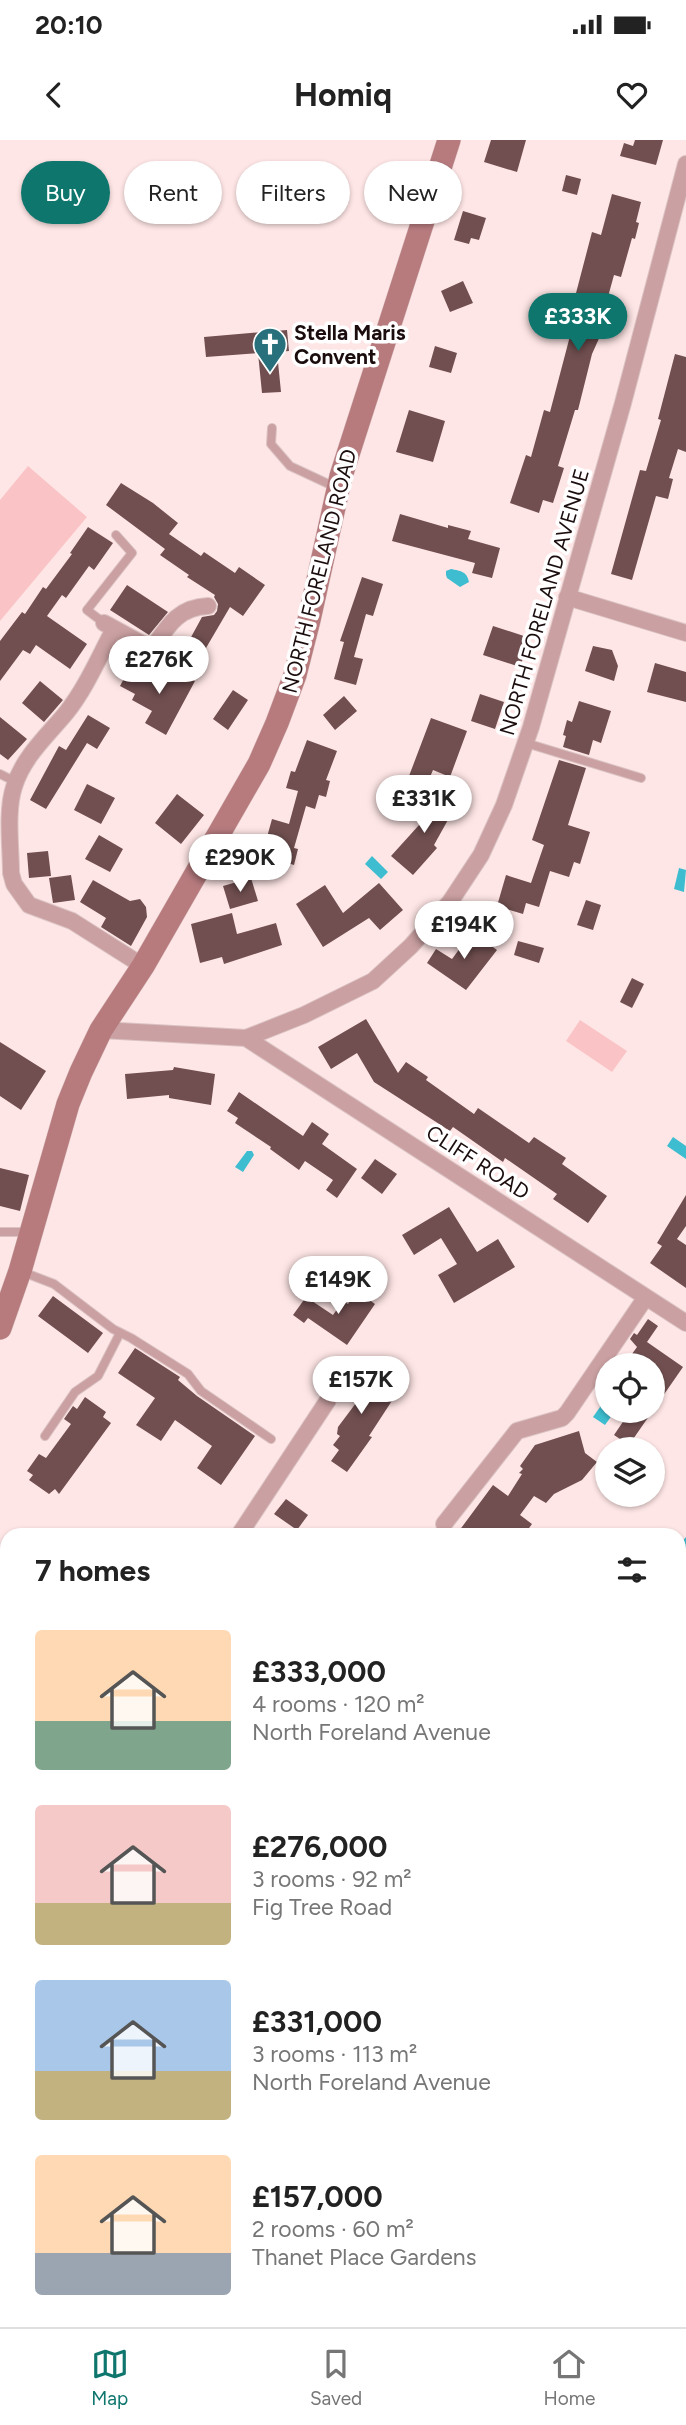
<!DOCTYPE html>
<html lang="en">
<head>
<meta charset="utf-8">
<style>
	body { margin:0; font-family:Figtree,sans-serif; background:#f6f6f6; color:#222; height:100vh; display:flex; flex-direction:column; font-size:26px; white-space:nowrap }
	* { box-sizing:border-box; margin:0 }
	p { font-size:23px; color:#767676 }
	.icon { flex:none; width:38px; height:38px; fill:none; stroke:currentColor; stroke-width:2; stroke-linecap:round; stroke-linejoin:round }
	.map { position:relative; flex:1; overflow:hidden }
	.sheet { position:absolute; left:0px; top:1388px; width:686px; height:800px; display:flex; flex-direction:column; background:#fff; border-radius:21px 21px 0 0; box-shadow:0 2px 5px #0004 }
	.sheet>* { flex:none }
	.hud { position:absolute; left:21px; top:21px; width:644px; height:63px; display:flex; gap:14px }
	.controls { position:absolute; left:595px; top:1213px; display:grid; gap:14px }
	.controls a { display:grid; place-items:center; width:70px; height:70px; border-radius:50%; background:#fff; box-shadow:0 2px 5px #0004; font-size:35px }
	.price { position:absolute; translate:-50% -60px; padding:0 16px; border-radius:24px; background:#fff; color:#222; font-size:23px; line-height:46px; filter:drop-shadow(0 2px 4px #0008) }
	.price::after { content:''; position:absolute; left:50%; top:42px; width:21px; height:16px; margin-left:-10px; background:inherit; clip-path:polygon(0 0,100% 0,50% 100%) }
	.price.active { background:#0f766e; color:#fff }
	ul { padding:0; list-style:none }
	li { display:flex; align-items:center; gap:21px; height:175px; padding:0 35px }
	li span { display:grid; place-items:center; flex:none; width:196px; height:140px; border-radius:7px; color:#555 }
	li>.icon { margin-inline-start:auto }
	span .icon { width:84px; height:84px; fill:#fffc; stroke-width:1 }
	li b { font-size:30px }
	h2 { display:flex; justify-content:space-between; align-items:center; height:84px; padding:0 35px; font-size:30px }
	.tag { padding:0 24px; border-radius:32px; background:#fff; box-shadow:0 2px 5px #0004; font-size:24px; line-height:63px }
	.tag.active { background:#0f766e; color:#fff }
	.status { display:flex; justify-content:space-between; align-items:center; height:49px; padding:0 35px; background:#fff; direction:ltr }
	.status svg { height:19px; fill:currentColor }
	header { display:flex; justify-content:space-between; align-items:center; height:91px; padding:0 35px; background:#fff; font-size:32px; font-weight:700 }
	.menu { display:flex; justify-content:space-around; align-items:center; height:98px; border-top:2px solid #e0e0e0; background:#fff; font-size:19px; color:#767676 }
	.menu a { display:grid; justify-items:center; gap:4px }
	.menu .active { color:#0f766e }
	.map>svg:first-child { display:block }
	.built { fill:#f5d7d8 }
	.green { fill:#fac4c6 }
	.water { fill:#3dbdcf }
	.building { fill:#714f50 }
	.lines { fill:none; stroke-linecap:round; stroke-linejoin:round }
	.service-casing { stroke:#dbc3c3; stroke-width:10 }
	.minor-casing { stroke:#dbc3c3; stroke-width:18 }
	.secondary-casing { stroke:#dbc3c3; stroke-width:24 }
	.path { stroke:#b6a1a1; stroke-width:2.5; stroke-dasharray:7 3.5; stroke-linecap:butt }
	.service { stroke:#caa0a2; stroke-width:8 }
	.minor { stroke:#caa0a2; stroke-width:16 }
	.secondary { stroke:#b77b7e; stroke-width:23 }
	.labels { text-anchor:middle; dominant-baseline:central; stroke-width:7; stroke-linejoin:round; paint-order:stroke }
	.poi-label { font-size:21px; font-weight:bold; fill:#1b0d0e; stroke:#fff; text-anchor:start }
	.street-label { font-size:21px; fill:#1b0d0e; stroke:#fff }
</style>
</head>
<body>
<div class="status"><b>20:10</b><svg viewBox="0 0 49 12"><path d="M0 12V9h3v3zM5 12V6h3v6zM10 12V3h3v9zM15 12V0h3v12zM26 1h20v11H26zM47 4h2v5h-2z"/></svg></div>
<header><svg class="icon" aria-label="back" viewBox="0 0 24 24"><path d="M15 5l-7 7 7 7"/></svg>Homiq<svg class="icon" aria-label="heart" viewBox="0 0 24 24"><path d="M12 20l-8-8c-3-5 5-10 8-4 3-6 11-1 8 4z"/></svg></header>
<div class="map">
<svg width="686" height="2187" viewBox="0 0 686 2187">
	<rect width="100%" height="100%" fill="#ffe6e6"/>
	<path class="built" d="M0,1828L7,1830V2032L0,2029Z"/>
	<path class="green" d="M28,326L87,377L0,481V360Z
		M580,880L627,911L612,932L566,901Z
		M0,1453L7,1455V1530L0,1525Z"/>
	<path class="water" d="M451,429C460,431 467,431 469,442L460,447L447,438L446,435V431Z
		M372,716L388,732L381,739L365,724Z
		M679,728L686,730L684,752L674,749Z
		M673,997L686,1006V1019L667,1006Z
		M247,1011H252L254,1015L243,1032L235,1027Z
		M607,1257V1270L615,1271L605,1285L593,1277Z
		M686,1397V2187H207V2180H679V1405Z"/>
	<path class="building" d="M491,0H526L517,32L484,22Z
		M635,0H663L656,25L620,16L624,3L633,6Z
		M566,35L581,39L577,55L562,51Z
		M612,54L641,62L636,82L639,83L635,99L632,98L621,137L614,135L598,193L601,194L592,214L578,270H575L558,326L564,328L553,363L543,360L539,373L510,363L526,315L531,317L544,270L550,272L575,177L570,176L592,92L601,95Z
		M463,71L486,78L479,100L471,98L469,104L454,100Z
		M463,141L473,163L450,172L441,151Z
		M287,190L289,211L277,212L281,252L262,253L258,213L206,217L204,197Z
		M435,206L457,213L451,233L429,227Z
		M675,214L686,217V312L678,309L669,338L673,339L668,359L656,356L632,440L611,434L640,330L646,331L661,280L658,279Z
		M409,270L445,281L433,322L396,312Z
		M121,343L153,363L178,383L169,394L201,416L204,412L235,433L239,427L265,445L243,476L230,467L206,508L190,499L202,477L214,475L217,471L218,464L214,457L215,455L187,437L189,435L160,415L165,409L106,365Z
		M400,374L448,388V385L471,391L468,399L500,408L492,438L472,433L475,423L392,401Z
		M88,387L113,403L94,430L89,426L66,458L62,455L47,476L87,504L70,529L36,505L30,514L23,510L0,541V501L22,472L25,474L43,447L46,449L72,414L70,413Z
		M362,437L383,444L373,476L366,474L354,517L363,519L356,545L334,539L344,502L340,501Z
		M127,445L168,472L149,495L110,470Z
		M493,486L530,498L520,527L483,515Z
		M593,506L612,510L618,526L614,541L585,531Z
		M655,523L686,532V562L647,552Z
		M130,527L161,544L169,527L195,541L166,595L145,583L152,571L132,560L135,554L120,546Z
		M40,541L63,560L44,582L22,563Z
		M233,550L248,560L228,590L213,579Z
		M480,554L504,562L495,589L471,581Z
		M344,556L357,571L335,590L323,575Z
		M579,561L611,571L601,603L593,600L589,615L563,607L566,596L563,595L567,580L572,582Z
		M88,575L110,588L97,609L87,603L46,669L30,660L59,606L66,610Z
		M0,577L27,599L8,620L0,614Z
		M431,578L467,591L450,637L433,630L428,642L409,636Z
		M307,600L337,611L326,640L330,641L326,657L319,655L315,669L306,666L294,708L298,709L294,725L262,715L272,679L289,684L298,651L286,648L291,631L295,632Z
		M559,620L586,628L568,685L590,692L580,724L574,722L569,737L550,731L539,767L526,763L523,774L497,766L506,735L531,743L544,705L532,700Z
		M87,644L115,658L101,684L74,670Z
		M424,652L454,669L434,705L437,708L413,735L391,716L429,674L416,667Z
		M177,654L204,675L181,704L155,683Z
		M99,695L123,709L110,732L85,719Z
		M48,711L51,736L29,738L27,713Z
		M71,735L75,760L53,763L49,738Z
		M251,738L258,761L230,769L223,746Z
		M93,740L130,761L140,759L146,767L147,777L131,806L101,787L106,778L80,762Z
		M379,743L403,770L380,790L369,778L323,807L296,764L325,745L343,773Z
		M586,760L601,765L593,790L577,785Z
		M232,773L237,794L276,783L282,805L224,824L222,817L200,823L191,784Z
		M472,792L497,810L466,850L427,823L436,809L452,819Z
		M518,801L544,808L539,823L514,815Z
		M632,838L644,844L632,868L620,862Z
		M366,879L398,933L406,922L428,937L426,940L474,974L478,968L529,1003L534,997L566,1018L562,1024L607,1056L588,1083L553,1059L557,1054L505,1018L503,1022L453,987L450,991L374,942L357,913L331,929L318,907Z
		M0,902L46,931L21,970L0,956Z
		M174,927L215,934L211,965L169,958V955L127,959L125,934L173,930Z
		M239,952L303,996L312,982L329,994L322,1004L357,1029L337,1058L326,1050L333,1040L305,1021L299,1030L270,1009L271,1007L235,983L238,978L227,971Z
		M375,1019L397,1034L382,1054L361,1038Z
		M0,1028L29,1035L20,1071L0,1066Z
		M686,1055V1086L677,1099L686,1105V1148L650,1123L662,1106L657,1103Z
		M449,1067L477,1112L498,1099L515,1127L454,1163L438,1135L457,1124L441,1098L414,1115L402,1095Z
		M357,1151L375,1164L347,1205L308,1178L304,1183L293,1175L306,1157L333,1175L343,1161L348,1164Z
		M53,1156L103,1193L88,1213L38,1176Z
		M648,1179L658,1186L647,1202L683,1227L629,1305L614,1295L631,1270H653V1225H624L637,1207L630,1199L634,1193L637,1195Z
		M135,1208L180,1237L178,1240L197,1256L255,1296L221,1345L197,1328L212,1306L175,1280L161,1301L136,1285L155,1258L118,1233Z
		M354,1224L397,1253L369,1296L372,1297L347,1332L331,1321L339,1310L333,1305L340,1296L337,1294L338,1287L356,1263L354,1261L361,1252L343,1240Z
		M85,1257L106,1272L103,1277L111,1283L59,1354L55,1349L49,1354L29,1340L33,1335L27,1331L39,1314L46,1318L71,1284L64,1279L73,1266L77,1269Z
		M579,1291L585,1313L597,1322L582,1340L554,1354L546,1363L534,1356L520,1375L532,1384L524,1395H456L493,1345L508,1356L522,1334L519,1333L523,1329L520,1326L535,1305Z
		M286,1359L308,1375L297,1390L274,1374Z"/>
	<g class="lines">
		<defs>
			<path id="service" d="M272,288L271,304L290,326L335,347
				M104,483L87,470L132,413L116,395
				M526,603L641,638
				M0,634L16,642
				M0,1092H29
				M23,1132L54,1144L113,1189L131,1198L188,1234L201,1251L271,1299
				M45,1296L75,1252L98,1236L120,1193"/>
			<path id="minor" d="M567,457L686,493
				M104,483L152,509C167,487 178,467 208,466
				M114,489C99,517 86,548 66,573C47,596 23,617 14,647C6,671 11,708 11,733L14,744L29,765L72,781L143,826
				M101,890L246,898L304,875L373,841L411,806L450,762L481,715L504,665L531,587L623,263L686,24
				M246,898L686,1183
				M444,1384L517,1291L562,1278L567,1273L646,1157
				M239,1395L328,1260
				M0,1509L7,1512
				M0,1703L7,1707
				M94,2180L95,2187"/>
			<path id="secondary" d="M0,1188L20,1131L68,964L81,932L101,890L143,826L259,624L277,583L295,535L309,480L341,336L449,0"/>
		</defs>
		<use href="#service" class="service-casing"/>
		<use href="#minor" class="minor-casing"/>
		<use href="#secondary" class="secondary-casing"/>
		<path class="path" d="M0,1545L7,1548
			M145,2180L147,2187"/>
		<use href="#service" class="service"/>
		<use href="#minor" class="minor"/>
		<use href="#secondary" class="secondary"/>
	</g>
	<defs>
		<symbol id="church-pin" viewBox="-11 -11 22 30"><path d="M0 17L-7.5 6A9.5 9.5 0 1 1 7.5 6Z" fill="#28707b" stroke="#fff"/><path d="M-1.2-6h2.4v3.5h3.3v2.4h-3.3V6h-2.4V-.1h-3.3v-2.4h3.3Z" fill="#fff"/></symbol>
	</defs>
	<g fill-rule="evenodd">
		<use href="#church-pin" x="251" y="185" width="38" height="52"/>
	</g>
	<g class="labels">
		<g class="poi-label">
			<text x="294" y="192">Stella Maris<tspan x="294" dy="24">Convent</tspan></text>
		</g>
		<g class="street-label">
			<text transform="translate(319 431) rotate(-76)">NORTH FORELAND ROAD</text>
			<text transform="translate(544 462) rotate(-74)">NORTH FORELAND AVENUE</text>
			<text transform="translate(478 1022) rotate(33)">CLIFF ROAD</text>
		</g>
	</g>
</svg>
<div class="controls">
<a><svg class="icon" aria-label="locate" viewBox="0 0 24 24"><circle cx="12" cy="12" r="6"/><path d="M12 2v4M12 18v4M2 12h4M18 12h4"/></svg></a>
<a><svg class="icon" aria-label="layers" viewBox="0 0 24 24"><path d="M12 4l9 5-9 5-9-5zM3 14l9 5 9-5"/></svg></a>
</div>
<b class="price active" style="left:578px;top:213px">£333K</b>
<b class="price" style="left:159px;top:556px">£276K</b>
<b class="price" style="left:424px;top:695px">£331K</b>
<b class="price" style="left:240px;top:754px">£290K</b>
<b class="price" style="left:464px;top:821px">£194K</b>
<b class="price" style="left:338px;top:1176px">£149K</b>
<b class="price" style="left:361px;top:1276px">£157K</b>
<div class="hud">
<a class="tag active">Buy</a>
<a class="tag">Rent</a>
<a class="tag">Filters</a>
<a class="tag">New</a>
</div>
<section class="sheet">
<h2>7 homes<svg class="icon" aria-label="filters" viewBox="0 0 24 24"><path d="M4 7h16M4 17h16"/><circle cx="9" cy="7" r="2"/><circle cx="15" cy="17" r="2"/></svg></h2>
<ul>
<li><span style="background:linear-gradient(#ffd9b3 65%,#7fa58c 0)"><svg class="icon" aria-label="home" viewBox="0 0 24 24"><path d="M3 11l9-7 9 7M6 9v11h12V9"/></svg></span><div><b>£333,000</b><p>4 rooms · 120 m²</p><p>North Foreland Avenue</p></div></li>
<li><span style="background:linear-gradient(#f6c9c9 70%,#c2b280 0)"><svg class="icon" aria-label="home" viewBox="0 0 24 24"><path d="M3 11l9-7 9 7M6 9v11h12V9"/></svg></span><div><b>£276,000</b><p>3 rooms · 92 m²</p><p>Fig Tree Road</p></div></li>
<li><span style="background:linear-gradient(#a9c7e8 65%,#c2b280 0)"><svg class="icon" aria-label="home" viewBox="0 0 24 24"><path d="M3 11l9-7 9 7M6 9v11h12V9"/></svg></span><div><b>£331,000</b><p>3 rooms · 113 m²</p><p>North Foreland Avenue</p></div></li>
<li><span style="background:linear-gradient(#ffd9b3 70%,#9aa5b1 0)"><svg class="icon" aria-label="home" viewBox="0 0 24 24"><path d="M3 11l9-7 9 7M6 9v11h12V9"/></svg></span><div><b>£157,000</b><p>2 rooms · 60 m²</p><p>Thanet Place Gardens</p></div></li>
</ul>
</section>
</div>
<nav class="menu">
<a class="active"><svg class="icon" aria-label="map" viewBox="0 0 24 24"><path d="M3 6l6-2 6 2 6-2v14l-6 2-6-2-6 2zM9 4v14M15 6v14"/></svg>Map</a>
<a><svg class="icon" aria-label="saved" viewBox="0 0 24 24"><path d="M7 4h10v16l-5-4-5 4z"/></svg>Saved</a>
<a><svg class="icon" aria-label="home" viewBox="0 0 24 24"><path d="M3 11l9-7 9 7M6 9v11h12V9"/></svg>Home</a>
</nav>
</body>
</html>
